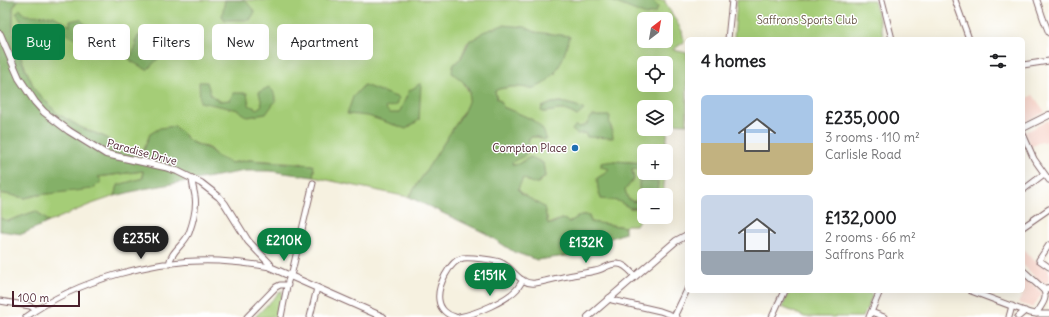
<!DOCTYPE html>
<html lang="en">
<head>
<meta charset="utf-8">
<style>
	body { margin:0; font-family:Delius,sans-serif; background:#f2f2f2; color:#202124; height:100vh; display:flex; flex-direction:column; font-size:15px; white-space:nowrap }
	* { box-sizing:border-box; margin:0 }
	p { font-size:13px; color:#757577 }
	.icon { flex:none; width:22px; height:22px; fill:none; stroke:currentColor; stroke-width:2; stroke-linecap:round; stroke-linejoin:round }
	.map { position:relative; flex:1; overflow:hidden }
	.details { position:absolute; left:685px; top:37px; width:340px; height:256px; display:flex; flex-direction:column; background:#fff; border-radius:6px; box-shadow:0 4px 16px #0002 }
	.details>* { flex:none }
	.top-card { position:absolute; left:12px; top:24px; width:380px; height:36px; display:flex; gap:8px }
	.needle { width:26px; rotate:31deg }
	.controls { position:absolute; left:637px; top:12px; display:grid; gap:8px }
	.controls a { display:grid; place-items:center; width:36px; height:36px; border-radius:6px; background:#fff; box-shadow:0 4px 16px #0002; font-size:20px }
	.scale { position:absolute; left:12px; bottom:10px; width:68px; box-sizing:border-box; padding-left:4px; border:2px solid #4a1f2b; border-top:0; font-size:11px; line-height:14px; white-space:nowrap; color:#4a1f2b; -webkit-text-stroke:3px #fff; paint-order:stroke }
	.price { position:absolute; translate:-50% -34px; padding:0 9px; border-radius:14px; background:#0b8043; color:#fff; font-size:13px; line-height:26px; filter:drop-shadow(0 1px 2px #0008) }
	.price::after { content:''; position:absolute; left:50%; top:24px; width:12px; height:9px; margin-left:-6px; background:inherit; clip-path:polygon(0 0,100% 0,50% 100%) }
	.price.active { background:#222; color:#fff }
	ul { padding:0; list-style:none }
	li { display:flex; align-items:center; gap:12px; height:100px; padding:0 16px }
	li span { display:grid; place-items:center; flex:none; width:112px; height:80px; border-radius:6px; color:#555 }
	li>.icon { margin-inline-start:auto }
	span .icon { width:48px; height:48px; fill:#fffc; stroke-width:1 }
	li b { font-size:17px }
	h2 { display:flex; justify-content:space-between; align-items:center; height:48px; padding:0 16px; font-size:17px }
	.chip { padding:0 14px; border-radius:6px; background:#fff; box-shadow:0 4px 16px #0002; font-size:14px; line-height:36px }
	.chip.active { background:#0b8043; color:#fff }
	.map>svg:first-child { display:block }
	.built { fill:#f7d1c6 }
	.green { fill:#a5cd77; stroke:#787651; fill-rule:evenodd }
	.forest { fill:#84b068; stroke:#67684a }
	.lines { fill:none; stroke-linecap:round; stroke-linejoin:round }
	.minor-casing { stroke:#86686a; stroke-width:7 }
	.tertiary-casing { stroke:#86686a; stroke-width:8 }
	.minor { stroke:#fff; stroke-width:5 }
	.tertiary { stroke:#fff; stroke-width:6 }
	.poi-dot { fill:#1f6fb2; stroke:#fff; stroke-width:1.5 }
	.labels { text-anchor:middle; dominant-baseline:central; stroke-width:3; stroke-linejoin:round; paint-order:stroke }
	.park-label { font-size:11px; fill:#655342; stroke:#fff }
	.poi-label { font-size:11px; fill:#4a1f2b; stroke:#fff; text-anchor:end }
	.street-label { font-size:11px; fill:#4a1f2b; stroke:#fff }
</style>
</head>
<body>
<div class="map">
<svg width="1049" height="317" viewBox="0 0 1049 317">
	<rect width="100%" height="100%" fill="#fff"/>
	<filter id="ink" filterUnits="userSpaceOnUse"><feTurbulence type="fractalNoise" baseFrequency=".025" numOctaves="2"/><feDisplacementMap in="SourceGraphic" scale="8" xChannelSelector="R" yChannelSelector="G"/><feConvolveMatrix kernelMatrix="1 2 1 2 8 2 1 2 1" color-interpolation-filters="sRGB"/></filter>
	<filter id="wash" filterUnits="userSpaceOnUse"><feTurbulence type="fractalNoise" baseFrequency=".012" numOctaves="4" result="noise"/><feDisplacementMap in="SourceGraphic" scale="16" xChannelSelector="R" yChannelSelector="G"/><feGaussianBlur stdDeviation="0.9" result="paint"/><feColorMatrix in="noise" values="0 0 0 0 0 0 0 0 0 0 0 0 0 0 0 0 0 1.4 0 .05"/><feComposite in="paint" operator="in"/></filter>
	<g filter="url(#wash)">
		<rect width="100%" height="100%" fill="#f6f1e0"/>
		<path class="built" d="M1033,95L1045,112L1023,123V100Z
			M1049,120V139L1043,143L1041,141L1031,147L1025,133L1026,132Z
			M1023,249L1032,259L1049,270V280L1046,285L1037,279L1023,265Z
			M1023,276L1042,293L1033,308L1018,303L1024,293L1020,291H1023Z"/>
		<path class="green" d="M18,0H665V2L682,31L684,42L673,50L687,53V124L668,123L666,151H644V163L614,161L609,169L604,174L618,201L630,208H644V212L636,225H627L625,227L591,222L589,215H581L568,223L561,219L548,224C547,221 548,217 546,215C540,202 526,199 518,189L523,178L528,181L538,183L545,177L543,163L530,157L521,162L518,165H513L512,163L514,160L526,154L529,138L530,137H538L533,120L503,107L501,101L497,99L495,91L498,89L516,86L534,88L537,87L556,73L483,32L475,39L467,43L461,58L453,65L469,92L470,100L428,173L408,197L313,177L314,169L300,163L249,160L231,163L218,157L209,148L191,142L175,126L150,134L144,150L136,152L116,146L105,137L82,128L58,114L35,90L22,60L13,30V8ZM644,19H666V41H644ZM644,63H666V85H644ZM561,102L577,106V116C560,106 561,111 543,112L542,107L552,103ZM644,107H666V129H644ZM609,116L608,122L613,130L585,133L575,126L581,127L587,124L589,120Z
			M737,0H874L884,39H734Z
			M632,169L644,170V173H665L663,195H657L658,181L634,202L628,199L625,190L634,179Z
			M143,171V178L118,186L115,196L89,205L49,222L36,211L8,221L0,218V193L25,198L102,181L98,177Z
			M282,290V297L277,317H255Z
			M790,291H865L873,295L863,317H805L782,307Z"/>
		<path class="forest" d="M0,0H18L13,8V30L22,61L35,90L58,114L82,128L105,137L116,146L136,152L144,150L150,134L160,128L175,126L191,142L209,149L218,157L231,163L249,160L313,165L314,169L313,177L270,171H245L143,189L115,196L118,185L143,178V171L98,177L102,181L92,189L38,195L25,198L0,193Z
			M225,0H245L255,12L250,20H225L222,16Z
			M609,0H652L658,7L656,12L646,15Z
			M20,9L25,15L54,16L70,26V21L80,19L85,24L89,25V37L82,41L66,34L53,22L23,23L16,13Z
			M503,25L525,27L535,32L570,36C564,55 561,71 543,84C540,85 538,87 535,88C527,89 519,86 510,87C505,88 499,88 495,91L497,99L501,101L503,107C518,114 544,120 546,139L544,140C539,137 533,135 529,138L526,154C522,159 516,158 512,163L513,165C520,165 524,159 531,157L543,163L545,176L538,183H532L523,178L518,189L522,194L544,207L548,224H551L561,219L566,220L568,223L581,215H589L591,222L625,227V233L611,238L595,252L537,260L514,252L485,233L409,197L463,113C474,91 471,87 452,73L453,65L461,58L470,40L475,39L483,32Z
			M139,35L145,45H158V59L147,70L131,61L129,58L136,47L135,41Z
			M199,82H207L211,95L219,101L230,100L234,93H247L249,105L257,109L262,105L259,92L269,87L273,91L276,100L266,114L248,117L238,110L200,102Z
			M421,83L419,120L406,129L368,116L347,114L353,97L364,85L399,98L396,105L385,108L390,113H399L409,91Z
			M561,102L577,106L584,110L577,116C560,106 561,111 543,112L541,111L542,107L552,103Z
			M592,116H610C608,124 613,130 613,138L587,137L585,133L577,134L572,130L575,126L581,127L587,124L589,120Z
			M614,161L644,163V170L632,169L634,179L625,190L628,199L634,202L643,194L639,190V181H658L657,195H644V208H630L618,201L601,199L598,189L597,178L604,174L609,169L601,167V163Z
			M36,211L49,222L22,234L0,231V218L8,221Z"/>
	</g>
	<g filter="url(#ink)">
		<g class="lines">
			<defs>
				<path id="minor" d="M882,0L892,39
					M955,0L969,39
					M1037,0L1043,18L1049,33
					M728,39L732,0
					M1023,65L1049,61
					M1023,134L1034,159L1049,180
					M1023,190L1044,174
					M1023,227L1049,209
					M1049,245L1039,260L1049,267
					M169,264C171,251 184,245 189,233C193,222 197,208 195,196C194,190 192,184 192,178
					M971,291L1030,313L1036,314H1049
					M609,298L612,300L660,311L677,317
					M0,301L30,306L36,310
					M871,312L884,317
					M1036,314C1041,306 1049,298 1043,289
					M26,317C77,280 157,258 219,261C236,262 253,264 270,267
					M247,317L276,287L280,285H288
					M281,317L288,281L292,272L313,183
					M310,317L317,288
					M455,317C447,315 440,309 439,300C437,287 449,261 463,258C469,257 498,260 502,263C514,269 520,285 535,283C546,281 557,278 568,276C577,274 586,273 595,271C603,270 609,263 618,264C625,264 630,271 635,276
					M459,317C476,314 506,301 517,289C519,286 521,283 523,280
					M674,317L687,290
					M772,317L784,291
					M869,317L880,291
					M1009,317L1012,306
					M1018,317L1025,311"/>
				<path id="tertiary" d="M0,34L19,78L35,102L44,112L69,131L106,154L165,167L177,171L201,183L219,197L225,204L248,241L270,264V267L383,317
					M1023,128L1049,115
					M1023,271L1043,289L1049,288
					M588,317L676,241L687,235"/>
			</defs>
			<use href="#minor" class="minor-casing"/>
			<use href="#tertiary" class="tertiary-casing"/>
			<use href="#minor" class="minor"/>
			<use href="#tertiary" class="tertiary"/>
		</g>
	</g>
	<circle class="poi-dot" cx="575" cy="148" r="4"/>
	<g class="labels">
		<g class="park-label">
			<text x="807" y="20">Saffrons Sports Club</text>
		</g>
		<g class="poi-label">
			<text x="567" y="148">Compton Place</text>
		</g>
		<g class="street-label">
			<text transform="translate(142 152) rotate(15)">Paradise Drive</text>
		</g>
	</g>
</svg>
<div class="controls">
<a><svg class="needle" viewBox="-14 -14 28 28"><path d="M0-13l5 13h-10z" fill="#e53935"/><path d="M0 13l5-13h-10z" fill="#757577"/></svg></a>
<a><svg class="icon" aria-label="locate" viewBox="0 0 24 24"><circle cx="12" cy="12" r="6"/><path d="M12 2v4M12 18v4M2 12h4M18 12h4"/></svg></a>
<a><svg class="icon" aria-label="layers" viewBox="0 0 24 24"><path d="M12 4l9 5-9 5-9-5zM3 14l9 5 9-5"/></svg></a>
<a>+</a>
<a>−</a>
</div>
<div class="scale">100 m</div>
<b class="price active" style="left:141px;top:260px">£235K</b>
<b class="price" style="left:284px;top:262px">£210K</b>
<b class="price" style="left:586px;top:264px">£132K</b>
<b class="price" style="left:490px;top:297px">£151K</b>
<div class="top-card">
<a class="chip active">Buy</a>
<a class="chip">Rent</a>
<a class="chip">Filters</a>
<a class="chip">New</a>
<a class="chip">Apartment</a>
</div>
<section class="details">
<h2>4 homes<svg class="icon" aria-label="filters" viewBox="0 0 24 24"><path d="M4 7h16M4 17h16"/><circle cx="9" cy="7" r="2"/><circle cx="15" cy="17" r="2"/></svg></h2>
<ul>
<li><span style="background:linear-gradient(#a9c7e8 60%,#c2b280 0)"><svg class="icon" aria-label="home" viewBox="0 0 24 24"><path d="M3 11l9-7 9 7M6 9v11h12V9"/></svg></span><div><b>£235,000</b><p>3 rooms · 110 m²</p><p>Carlisle Road</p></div></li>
<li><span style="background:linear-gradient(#c9d6e8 70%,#9aa5b1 0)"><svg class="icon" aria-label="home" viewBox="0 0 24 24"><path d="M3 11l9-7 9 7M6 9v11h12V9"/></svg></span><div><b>£132,000</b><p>2 rooms · 66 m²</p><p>Saffrons Park</p></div></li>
</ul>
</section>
</div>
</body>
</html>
